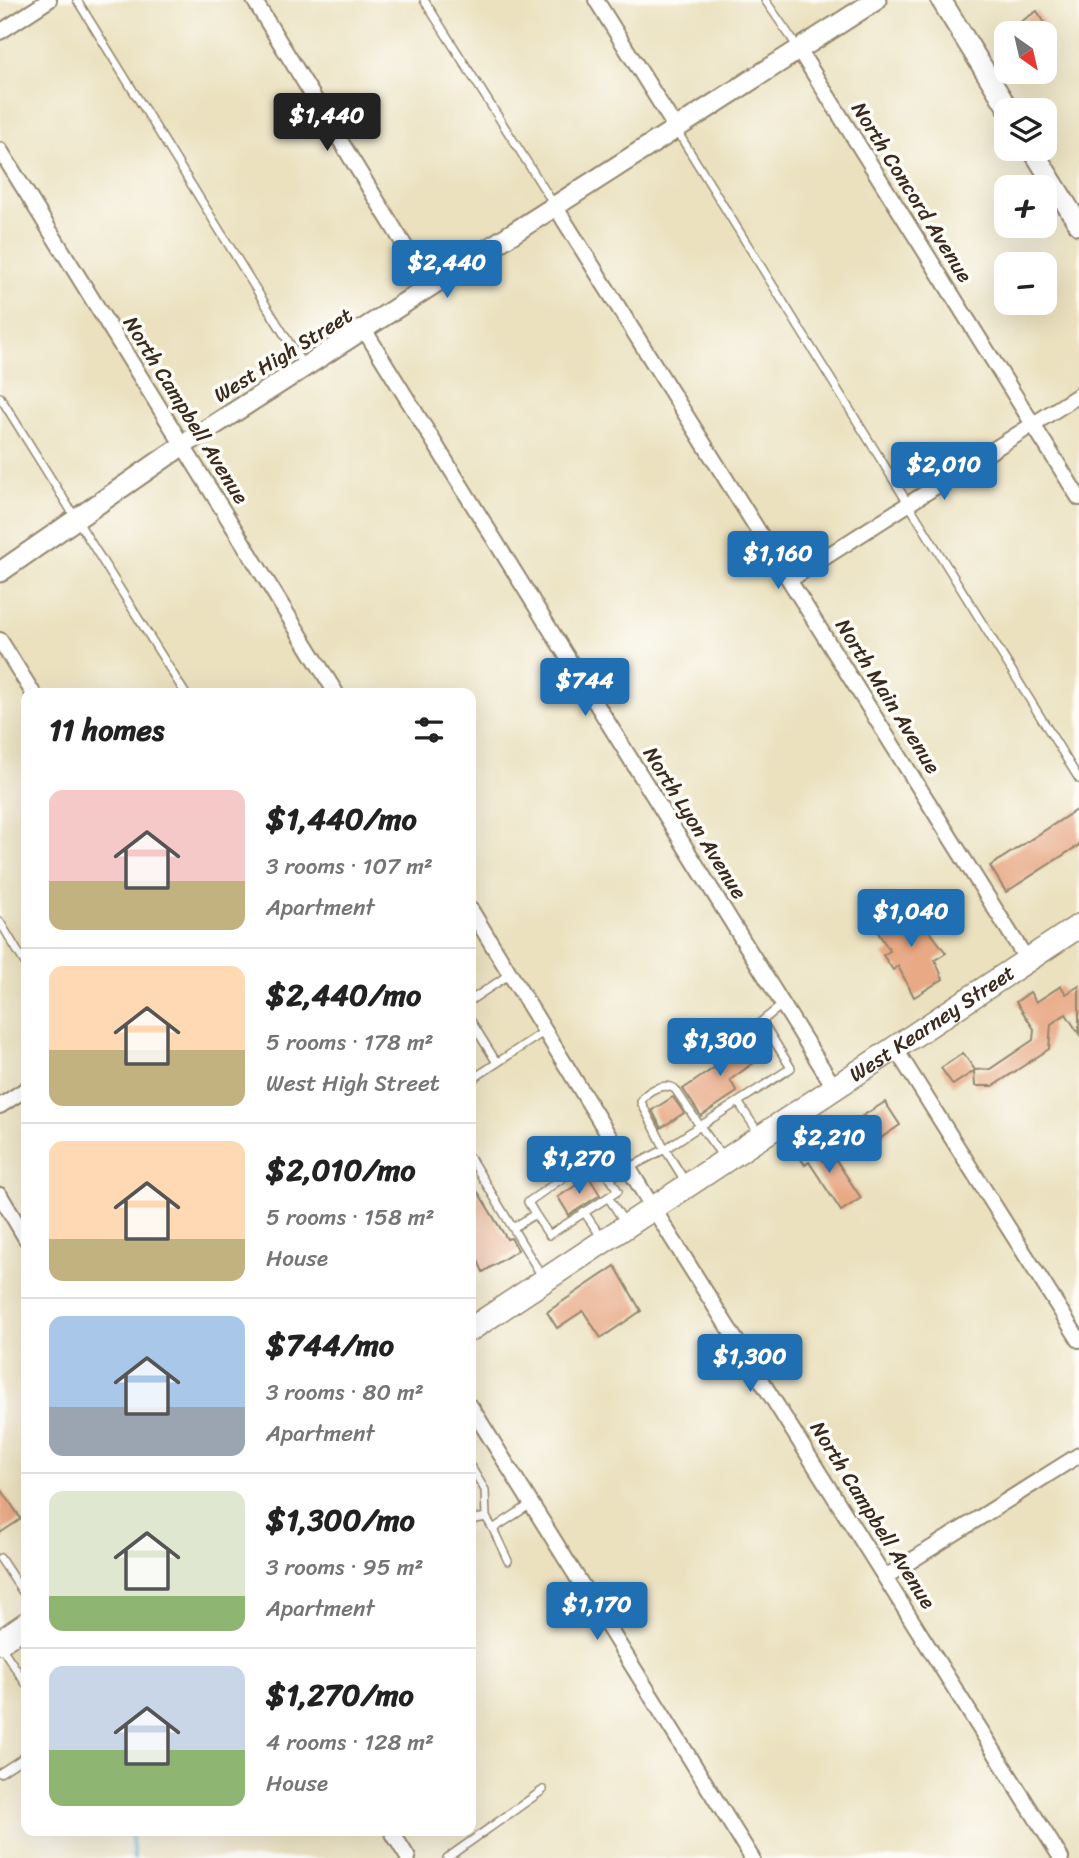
<!DOCTYPE html>
<html lang="en">
<head>
<meta charset="utf-8">
<style>
	body { margin:0; font-family:Sriracha,sans-serif; background:#f6f6f6; color:#222; height:100vh; display:flex; flex-direction:column; font-size:26px; white-space:nowrap }
	* { box-sizing:border-box; margin:0 }
	p { font-size:23px; color:#767676 }
	.icon { flex:none; width:38px; height:38px; fill:none; stroke:currentColor; stroke-width:2; stroke-linecap:round; stroke-linejoin:round }
	.map { position:relative; flex:1; overflow:hidden }
	.panel { position:absolute; left:21px; top:688px; width:455px; height:1148px; display:flex; flex-direction:column; background:#fff; border-radius:14px; box-shadow:0 7px 28px #0002 }
	.panel>* { flex:none }
	.needle { width:46px; rotate:146deg }
	.buttons { position:absolute; left:994px; top:21px; display:grid; gap:14px }
	.buttons a { display:grid; place-items:center; width:63px; height:63px; border-radius:14px; background:#fff; box-shadow:0 7px 28px #0002; font-size:35px }
	.price { position:absolute; translate:-50% -60px; padding:0 16px; border-radius:7px; background:#1f6fb2; color:#fff; font-size:23px; line-height:46px; filter:drop-shadow(0 2px 4px #0008) }
	.price::after { content:''; position:absolute; left:50%; top:42px; width:21px; height:16px; margin-left:-10px; background:inherit; clip-path:polygon(0 0,100% 0,50% 100%) }
	.price.active { background:#222; color:#fff }
	ul { padding:0; list-style:none }
	li { display:flex; align-items:center; gap:21px; height:175px; padding:0 28px }
	li+li { border-top:2px solid #e0e0e0 }
	li span { display:grid; place-items:center; flex:none; width:196px; height:140px; border-radius:14px; color:#555 }
	li>.icon { margin-inline-start:auto }
	span .icon { width:84px; height:84px; fill:#fffc; stroke-width:1 }
	li b { font-size:30px }
	h2 { display:flex; justify-content:space-between; align-items:center; height:84px; padding:0 28px; font-size:30px }
	.map>svg:first-child { display:block }
	.lines { fill:none; stroke-linecap:round; stroke-linejoin:round }
	.stream { stroke:#4da4ca; stroke-width:4.5 }
	.building { fill:#e8a985 }
	.lane-casing { stroke:#93866e; stroke-width:10 }
	.street-casing { stroke:#93866e; stroke-width:18 }
	.secondary-casing { stroke:#93866e; stroke-width:23 }
	.primary-casing { stroke:#93866e; stroke-width:26 }
	.lane { stroke:#fff; stroke-width:7 }
	.street { stroke:#fff; stroke-width:14 }
	.secondary { stroke:#fff; stroke-width:19 }
	.primary { stroke:#fff; stroke-width:23 }
	.labels { text-anchor:middle; dominant-baseline:central; stroke-width:7; stroke-linejoin:round; paint-order:stroke }
	.street-label { font-size:21px; fill:#3b2a1e; stroke:#fdfcf7 }
</style>
</head>
<body>
<div class="map">
<svg width="1079" height="1858" viewBox="0 0 1079 1858">
	<rect width="100%" height="100%" fill="#fdfcf7"/>
	<filter id="ink" filterUnits="userSpaceOnUse"><feTurbulence type="fractalNoise" baseFrequency=".0143" numOctaves="2"/><feDisplacementMap in="SourceGraphic" scale="14" xChannelSelector="R" yChannelSelector="G"/><feConvolveMatrix kernelMatrix="1 2 1 2 8 2 1 2 1" color-interpolation-filters="sRGB"/></filter>
	<filter id="wash" filterUnits="userSpaceOnUse"><feTurbulence type="fractalNoise" baseFrequency=".00686" numOctaves="4" result="noise"/><feDisplacementMap in="SourceGraphic" scale="28" xChannelSelector="R" yChannelSelector="G"/><feGaussianBlur stdDeviation="1.57" result="paint"/><feColorMatrix in="noise" values="0 0 0 0 0 0 0 0 0 0 0 0 0 0 0 0 0 1.4 0 .05"/><feComposite in="paint" operator="in"/></filter>
	<g filter="url(#wash)">
		<rect width="100%" height="100%" fill="#ebe1bf"/>
		<g class="lines">
			<path class="stream" d="M131,1830L134,1858"/>
		</g>
		<g id="blocks">
			<path class="building" d="M1037,11L1047,26L1036,33H1004Z
				M1079,808V845L1006,892L990,866Z
				M899,907L904,915L913,909L946,953L935,960L943,979L914,997L898,966L893,970L883,955L890,951L873,925Z
				M1061,986L1066,994L1079,986V1034L1066,1014L1051,1024L1049,1049L993,1086H975L974,1071L953,1085L941,1068L963,1053L975,1070L990,1069L1033,1040L1034,1029L1016,1002L1030,992L1036,1002Z
				M735,1034L756,1061L730,1080L737,1092L701,1116L683,1089L730,1057L720,1044Z
				M673,1097L684,1113L661,1128L652,1110Z
				M885,1102L900,1125L872,1144L856,1120Z
				M807,1137L827,1166L836,1160L861,1198L841,1211L809,1162L805,1165L792,1146Z
				M589,1177L600,1195L569,1215L558,1197Z
				M478,1192L507,1239L511,1238L518,1250L483,1272L471,1245V1196Z
				M615,1266L641,1311L601,1338L583,1311L557,1328L547,1312Z
				M0,1487L21,1519L0,1533Z"/>
		</g>
	</g>
	<g filter="url(#ink)">
		<use href="#blocks" fill-opacity="0" stroke="#93866e" stroke-width="2"/>
		<g class="lines">
			<defs>
				<path id="lane" d="M77,0L303,365
					M424,0L553,203
					M765,0L799,49
					M677,131L1079,779
					M0,397L185,693
					M0,922L26,965
					M471,1000L510,974
					M471,1021L497,1063
					M471,1080L545,1031
					M760,1135L738,1102L791,1068L762,1021L782,1005
					M723,1157L700,1126L738,1102
					M471,1159L543,1278
					M610,1178L665,1149L641,1102C646,1090 664,1082 675,1089L700,1126L665,1149L685,1181
					M608,1197L625,1223
					M584,1212L602,1238
					M535,1214L528,1202L596,1155
					M513,1228L535,1214L549,1235L618,1191L596,1155L614,1142
					M471,1467L485,1490L486,1517
					M471,1520L486,1517L493,1529L531,1504
					M493,1529L508,1561
					M0,1558L26,1597
					M471,1584L472,1585
					M0,1645L26,1684
					M0,1773L26,1756
					M447,1858L543,1790"/>
				<path id="street" d="M254,0L430,287
					M596,0L675,127
					M0,32L49,0
					M799,50L1079,498
					M0,150L336,693
					M555,206L1027,960
					M365,331L834,1087
					M791,579L1079,395
					M0,640L33,693
					M471,910L653,1208L1061,1858
					M895,1048L1079,1340
					M0,1106L26,1089
					M0,1195L26,1239
					M471,1407L752,1858
					M887,1576L1079,1455
					M391,1830L408,1858"/>
				<path id="secondary" d="M941,0L1009,110
					M1032,149L1079,225
					M0,572L183,445L876,0"/>
				<g id="primary">
					<path id="s1" d="M471,1329L1079,926"/>
					<path d="M0,1642L26,1624"/>
				</g>
			</defs>
			<use href="#lane" class="lane-casing"/>
			<use href="#street" class="street-casing"/>
			<use href="#secondary" class="secondary-casing"/>
			<use href="#primary" class="primary-casing"/>
			<use href="#lane" class="lane"/>
			<use href="#street" class="street"/>
			<use href="#secondary" class="secondary"/>
			<use href="#primary" class="primary"/>
		</g>
	</g>
	<g class="labels">
		<g class="street-label">
			<text transform="translate(912 192) rotate(58)">North Concord Avenue</text>
			<text transform="translate(283 355) rotate(-32)">West High Street</text>
			<text transform="translate(186 410) rotate(58)">North Campbell Avenue</text>
			<text transform="translate(888 696) rotate(58)">North Main Avenue</text>
			<text transform="translate(695 823) rotate(58)">North Lyon Avenue</text>
			<text stroke="none"><textPath href="#s1" startOffset="553">West Kearney Street</textPath></text>
			<text transform="translate(873 1515) rotate(58)">North Campbell Avenue</text>
		</g>
	</g>
</svg>
<div class="buttons">
<a><svg class="needle" viewBox="-14 -14 28 28"><path d="M0-13l5 13h-10z" fill="#e53935"/><path d="M0 13l5-13h-10z" fill="#767676"/></svg></a>
<a><svg class="icon" aria-label="layers" viewBox="0 0 24 24"><path d="M12 4l9 5-9 5-9-5zM3 14l9 5 9-5"/></svg></a>
<a>+</a>
<a>−</a>
</div>
<b class="price active" style="left:327px;top:153px">$1,440</b>
<b class="price" style="left:447px;top:300px">$2,440</b>
<b class="price" style="left:944px;top:502px">$2,010</b>
<b class="price" style="left:778px;top:591px">$1,160</b>
<b class="price" style="left:585px;top:718px">$744</b>
<b class="price" style="left:911px;top:949px">$1,040</b>
<b class="price" style="left:720px;top:1078px">$1,300</b>
<b class="price" style="left:829px;top:1175px">$2,210</b>
<b class="price" style="left:579px;top:1196px">$1,270</b>
<b class="price" style="left:750px;top:1394px">$1,300</b>
<b class="price" style="left:597px;top:1642px">$1,170</b>
<section class="panel">
<h2>11 homes<svg class="icon" aria-label="filters" viewBox="0 0 24 24"><path d="M4 7h16M4 17h16"/><circle cx="9" cy="7" r="2"/><circle cx="15" cy="17" r="2"/></svg></h2>
<ul>
<li><span style="background:linear-gradient(#f6c9c9 65%,#c2b280 0)"><svg class="icon" aria-label="home" viewBox="0 0 24 24"><path d="M3 11l9-7 9 7M6 9v11h12V9"/></svg></span><div><b>$1,440/mo</b><p>3 rooms · 107 m²</p><p>Apartment</p></div></li>
<li><span style="background:linear-gradient(#ffd9b3 60%,#c2b280 0)"><svg class="icon" aria-label="home" viewBox="0 0 24 24"><path d="M3 11l9-7 9 7M6 9v11h12V9"/></svg></span><div><b>$2,440/mo</b><p>5 rooms · 178 m²</p><p>West High Street</p></div></li>
<li><span style="background:linear-gradient(#ffd9b3 70%,#c2b280 0)"><svg class="icon" aria-label="home" viewBox="0 0 24 24"><path d="M3 11l9-7 9 7M6 9v11h12V9"/></svg></span><div><b>$2,010/mo</b><p>5 rooms · 158 m²</p><p>House</p></div></li>
<li><span style="background:linear-gradient(#a9c7e8 65%,#9aa5b1 0)"><svg class="icon" aria-label="home" viewBox="0 0 24 24"><path d="M3 11l9-7 9 7M6 9v11h12V9"/></svg></span><div><b>$744/mo</b><p>3 rooms · 80 m²</p><p>Apartment</p></div></li>
<li><span style="background:linear-gradient(#dfe7d0 75%,#8fb573 0)"><svg class="icon" aria-label="home" viewBox="0 0 24 24"><path d="M3 11l9-7 9 7M6 9v11h12V9"/></svg></span><div><b>$1,300/mo</b><p>3 rooms · 95 m²</p><p>Apartment</p></div></li>
<li><span style="background:linear-gradient(#c9d6e8 60%,#8fb573 0)"><svg class="icon" aria-label="home" viewBox="0 0 24 24"><path d="M3 11l9-7 9 7M6 9v11h12V9"/></svg></span><div><b>$1,270/mo</b><p>4 rooms · 128 m²</p><p>House</p></div></li>
</ul>
</section>
</div>
</body>
</html>
